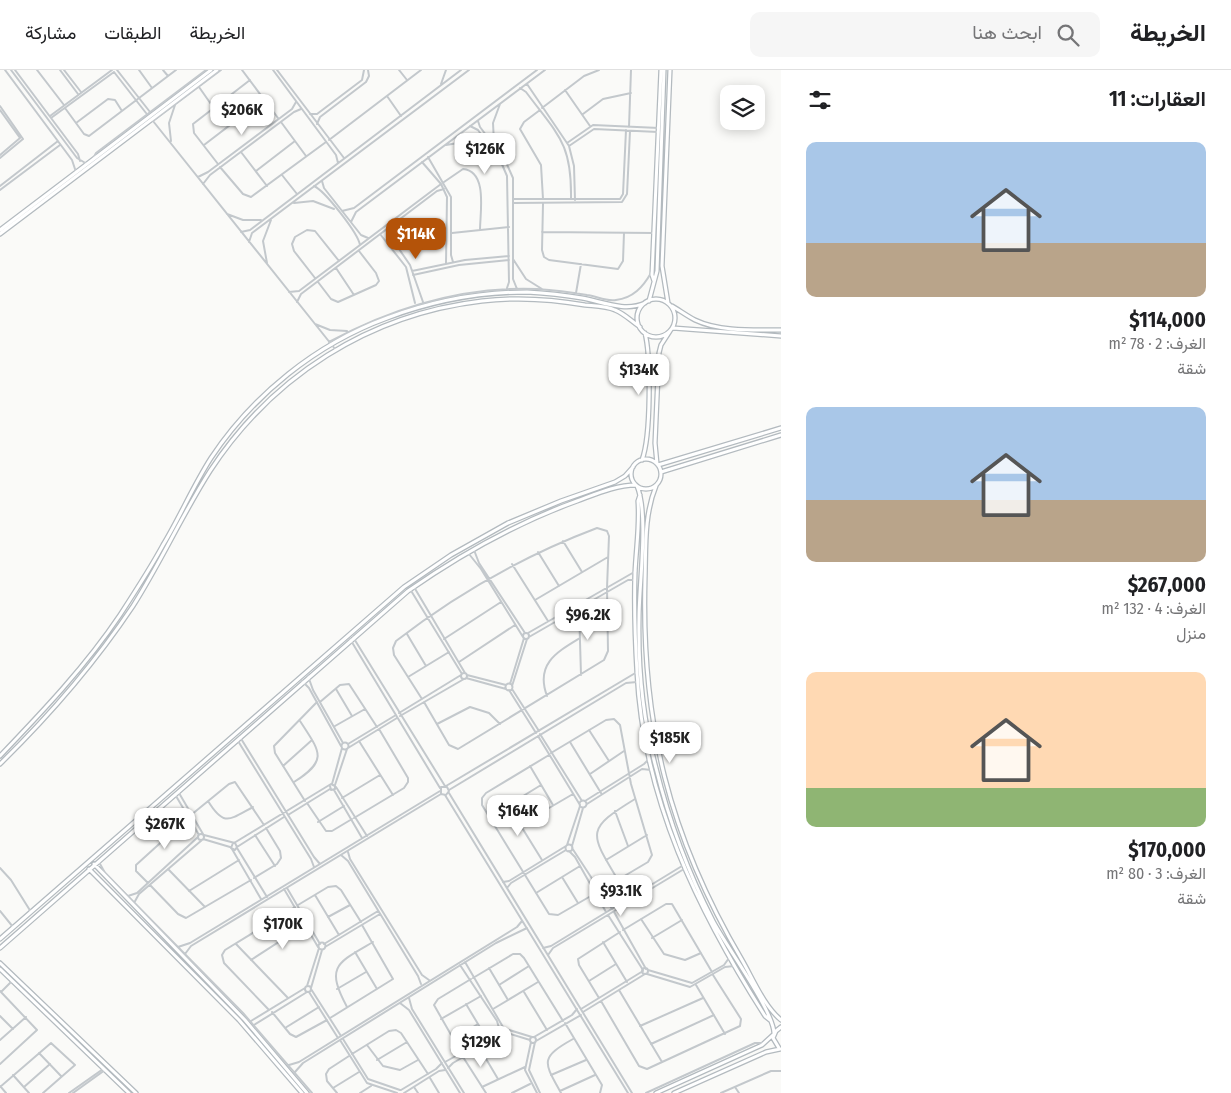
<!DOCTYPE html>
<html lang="ar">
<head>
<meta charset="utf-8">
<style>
	body { margin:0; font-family:"Fira Sans Condensed",Vazirmatn,sans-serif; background:#f6f6f6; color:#202124; direction:rtl; height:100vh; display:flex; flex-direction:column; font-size:19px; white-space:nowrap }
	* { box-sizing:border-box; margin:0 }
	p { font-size:16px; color:#757577 }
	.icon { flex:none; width:28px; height:28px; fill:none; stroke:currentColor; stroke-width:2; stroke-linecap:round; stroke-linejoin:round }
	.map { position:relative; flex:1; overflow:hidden; direction:ltr }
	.side { display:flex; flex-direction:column; background:#fff; width:450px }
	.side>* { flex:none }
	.controls { position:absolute; left:720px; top:15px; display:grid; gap:10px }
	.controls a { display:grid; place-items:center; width:45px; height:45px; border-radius:10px; background:#fff; box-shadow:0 2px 12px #0003; font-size:25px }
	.price { position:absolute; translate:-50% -42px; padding:0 11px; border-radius:10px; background:#fff; color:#222; font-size:16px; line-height:32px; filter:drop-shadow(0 1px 2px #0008) }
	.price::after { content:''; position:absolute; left:50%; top:30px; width:15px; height:11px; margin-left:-8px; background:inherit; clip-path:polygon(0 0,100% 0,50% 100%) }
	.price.selected { background:#b45309; color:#fff }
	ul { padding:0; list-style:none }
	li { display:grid; align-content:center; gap:10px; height:265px; padding:0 25px }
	li span { display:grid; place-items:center; height:155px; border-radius:10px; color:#555 }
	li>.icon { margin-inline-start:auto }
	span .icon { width:90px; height:90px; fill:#fffc; stroke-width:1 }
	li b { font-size:21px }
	h2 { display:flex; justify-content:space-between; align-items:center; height:60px; padding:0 25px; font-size:21px }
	header { display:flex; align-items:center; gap:30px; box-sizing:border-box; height:70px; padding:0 25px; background:#fff; border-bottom:1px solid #e0e0e0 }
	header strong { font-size:24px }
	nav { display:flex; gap:28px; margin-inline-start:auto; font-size:18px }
	.search { width:350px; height:45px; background:#f6f6f6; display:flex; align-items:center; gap:12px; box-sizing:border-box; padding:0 18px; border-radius:10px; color:#757577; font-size:19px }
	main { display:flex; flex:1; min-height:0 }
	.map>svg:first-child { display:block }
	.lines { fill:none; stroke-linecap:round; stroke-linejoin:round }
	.secondary-casing { stroke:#b3babf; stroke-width:5.5 }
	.street { stroke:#c3c8cc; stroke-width:2 }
	.secondary { stroke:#fff; stroke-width:3 }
</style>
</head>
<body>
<header>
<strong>الخريطة</strong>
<div class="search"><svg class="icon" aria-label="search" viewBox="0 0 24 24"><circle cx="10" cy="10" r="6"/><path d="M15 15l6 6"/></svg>ابحث هنا</div>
<nav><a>الخريطة</a><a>الطبقات</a><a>مشاركة</a></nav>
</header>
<main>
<section class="side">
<h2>العقارات: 11<svg class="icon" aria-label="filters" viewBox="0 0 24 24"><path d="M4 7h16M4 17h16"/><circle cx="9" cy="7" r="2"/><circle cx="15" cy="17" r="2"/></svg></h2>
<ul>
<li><span style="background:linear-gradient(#a9c7e8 65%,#b9a48a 0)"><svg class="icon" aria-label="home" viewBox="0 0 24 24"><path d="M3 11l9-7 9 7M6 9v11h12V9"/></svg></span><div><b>$114,000</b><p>الغرف: 2 · 78 m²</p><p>شقة</p></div></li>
<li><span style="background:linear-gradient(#a9c7e8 60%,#b9a48a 0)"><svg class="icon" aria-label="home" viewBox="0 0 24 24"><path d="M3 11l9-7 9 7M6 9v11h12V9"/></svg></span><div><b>$267,000</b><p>الغرف: 4 · 132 m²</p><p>منزل</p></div></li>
<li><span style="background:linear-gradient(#ffd9b3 75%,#8fb573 0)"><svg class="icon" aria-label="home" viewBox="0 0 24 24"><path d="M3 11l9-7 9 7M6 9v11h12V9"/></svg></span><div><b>$170,000</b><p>الغرف: 3 · 80 m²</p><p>شقة</p></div></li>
</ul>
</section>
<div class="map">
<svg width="781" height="1023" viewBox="0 0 781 1023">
	<rect width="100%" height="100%" fill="#fafaf8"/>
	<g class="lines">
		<defs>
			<path id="secondary" d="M0,160L211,0
				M0,164L217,0
				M654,211L652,205L661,0
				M637 248a19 19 0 1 1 38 0a19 19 0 1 1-38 0Z
				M649,231L657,201L664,0
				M668,233L662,196L670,0
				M672,236C679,240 687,246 695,250C720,262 754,260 781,260
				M673,258L781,266
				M631 404a15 15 0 1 1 30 0a15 15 0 1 1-30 0Z
				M642,390C651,366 651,287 645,263
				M657,394L655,373L659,283L661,275L670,261
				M658,395L781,358
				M661,402L781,365
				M637,416C649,444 639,514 639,548C638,598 643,650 656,698C669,751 688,802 713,851C726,876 773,940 774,963
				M656,416C644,445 646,478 645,509C641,653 669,766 742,890C753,909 764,936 781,950
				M640,425L638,431C640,454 636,479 635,503C634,536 635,569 637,602C643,728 698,841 765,946L770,950
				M0,686C43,641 85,597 120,545C135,522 150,499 163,475C180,447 193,416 211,388C253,325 316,274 387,248C432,231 478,222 527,222C545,223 564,225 582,228C603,232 625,242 645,233
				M0,694C49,646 95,593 133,536C161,492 182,445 210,401C272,306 370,244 482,231C517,227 551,229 585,235C595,236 606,236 615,240C625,244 631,251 640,257
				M94,794L245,950L307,1023
				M89,799L239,950L302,1023
				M0,869L404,517L451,485L508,453L561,431L615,412L625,406L633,397
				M0,878L408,521C461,484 516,453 577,431C596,424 616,415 636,415
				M0,893L136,1023
				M0,899L129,1023
				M779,978L773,968L776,961L781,957
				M656,1023L762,975L774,964
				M674,1023L766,982L780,979"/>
		</defs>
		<use href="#secondary" class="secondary-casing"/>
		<path class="street" d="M5,0L72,90L76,102
			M11,0L77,88L87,94
			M15,0L78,84L80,91
			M37,0L64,35
			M60,0L78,24
			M64,0L81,22
			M117,0L150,42
			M139,0L152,18
			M163,0L168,6
			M221,0L153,51L335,279
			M242,0L278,48
			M273,0L336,85L338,93
			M277,0L344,88
			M399,0L407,10
			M114,2L146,43
			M441,14L446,0
			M527,14L569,76L574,96L575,130
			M199,17L213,37
			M520,18L526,22C558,65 572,73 571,129
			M565,20L590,56
			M387,26L401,46
			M0,36L23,69L0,88
			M65,38L84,64L89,66L176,0
			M542,38L584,6L599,0
			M0,40L20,68L0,85
			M540,40L524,52L520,59L541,95L543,129
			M310,44H317L362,10L364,0
			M583,44L603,29L631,23
			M50,46L112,0
			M51,48L114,2
			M478,51L480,57L505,90L513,108V209L517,219
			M281,52L306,86
			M76,53L108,29L115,30L122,41
			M317,54L320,47L366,12L369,6L368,0
			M470,56L478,60L501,92L507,106L509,212L507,218
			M629,57L631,0
			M329,70L421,0
			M171,71L169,53L175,35
			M494,73L493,53L500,34
			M567,73L593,55L659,58
			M204,75L264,29
			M446,75L470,71L491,80
			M569,76L594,59L658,62
			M241,82L267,116
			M428,87L451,127V185L453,192
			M93,89L96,83L206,0
			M422,92L441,114L447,127L446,193
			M218,94L194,63L193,54L250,10
			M220,97L243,124L251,127L326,72
			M256,101L295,71
			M282,105L297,124
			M198,107L208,102L292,39L296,32
			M322,111L324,118L361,165L368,168
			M444,112L463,99C488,101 480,143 480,160
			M203,114L210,105L294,42L301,39
			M0,116L58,71
			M314,116C325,121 358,163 360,175
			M0,120L60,75
			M514,129H620L623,124L626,60
			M294,133L313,131L334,139
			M514,133L622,132L627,124L630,61
			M543,134L542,180L544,187L549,190L618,199L623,191L624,163
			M342,141L354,138L537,0
			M227,144L243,150H261
			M351,152L356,142L545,0
			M386,160L410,195L423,232
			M241,162L250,160L461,0
			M542,162L654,163
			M452,163L509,157
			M380,164L406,197L415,233
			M249,172L252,163L469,0
			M513,189L526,209L542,219
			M267,193L263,171L271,150
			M336,198L354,225
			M412,201L465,190L509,186
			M413,205L459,195L509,190
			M315,208L294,181L292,174L295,167L307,160L315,161L339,191
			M318,212L331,229L338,232L376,215L379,211L376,203L359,181
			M289,222L299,221L441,114
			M576,223L581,194
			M297,232L301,224L437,121L444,119
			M315,254L330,260L347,261
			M329,272C394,237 462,216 537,219C554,220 570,222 587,225C596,226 607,232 616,230C633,228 643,217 651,203
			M563,471L582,502
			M474,480L479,493L525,563
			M538,482L559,516
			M469,484L481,499L523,567
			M512,494L548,551
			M414,517L465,603
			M410,519L462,604
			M535,530L608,487
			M579,538L581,605
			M523 566a3 3 0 1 1 6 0a3 3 0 1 1-6 0Z
			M528,563L636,501
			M407,564L426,596
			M353,567L445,716
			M529,567L628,510H633
			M350,569L440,718
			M444,569L501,532
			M459,592L515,555
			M461 606a3 3 0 1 1 6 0a3 3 0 1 1-6 0Z
			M467,605L506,615
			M308,606L313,620L343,673
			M408,607L449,582
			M466,608L506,619
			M302,611L309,618L341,676
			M505.5 617a3.5 3.5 0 1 1 7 0a3.5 3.5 0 1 1-7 0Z
			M510,614L524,568
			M512,616L527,569
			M336,619L352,646
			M512,619L539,661
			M509,620L536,663
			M547,626C535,594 557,582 580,568
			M422,629L394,585L393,578L396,571C458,523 523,486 597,458L607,461L609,466L607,518L608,581L604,590L458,679L449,675L424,632
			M320,632L340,615L349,614L377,657
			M399,643L461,605
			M400,646L464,609
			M437,654L470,637L489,643L500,654
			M335,656L365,639
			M589,660L609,691
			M540,664L582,731
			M538,666L580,735
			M240,667L314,787L320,794
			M238,671L311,789L314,797
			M359,671L393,725
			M570,672L601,723
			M341.5 676a3.5 3.5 0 1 1 7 0a3.5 3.5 0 1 1-7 0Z
			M348,674L396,645
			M348,678L397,648
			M551,683L606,650L614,649L620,655L631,714L652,785L648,792L599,821
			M549,685L486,723L482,728V735L549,844L558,845L596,823
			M283,696L312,670
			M530,696L553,735
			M590,704L624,681
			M294,712C329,690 320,682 300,651
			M332,714L342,678
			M335,715L347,679
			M446,716L637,602
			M336,717L367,766
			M334,720L362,768
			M449,720L626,613L637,612
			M179,723L203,764
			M449,723L632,1023
			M445,725L628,1023
			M176,726L199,765
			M342,728L380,705
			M579.5 734a3.5 3.5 0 1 1 7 0a3.5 3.5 0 1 1-7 0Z
			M208,731C224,757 229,750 253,737
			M305,731L275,683L274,676L317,632
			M585,731L644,694L649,689
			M307,733L326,761H332L352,749
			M587,734L642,699L651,700
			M508,735L542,790
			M615,741L628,776
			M191,745L229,714L235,712L264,755
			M288,745L330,719
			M489,747L541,715
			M354,748L404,718L408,712V708L379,659
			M318,752L344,736
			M520,755L573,724
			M198 767a3 3 0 1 1 6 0a3 3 0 1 1-6 0Z
			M204,765L235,773L237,777L235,780L231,778L233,773
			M255,765L275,796
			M203,769L230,777
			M234,773L331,714L335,716V719L331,720L330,716
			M565.5 778a3.5 3.5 0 1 1 7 0a3.5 3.5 0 1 1-7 0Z
			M567,775L580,736
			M572,776L583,738
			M237,777L284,747
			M237,778L267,827
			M572,778L612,839
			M232,779L261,829
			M569,781L575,787L606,842
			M348,782L350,789L422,905L429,910
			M341,785L348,791L418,906L421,914
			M606,790L647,765
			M99,792L105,803L243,943L312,1023
			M0,798L11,810L31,842
			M168,799L205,837
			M562,807L578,833
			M254,808L277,794L281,788L280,781L266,758
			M618,810C589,762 586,759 635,729
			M503,812L509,811L566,776
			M148,813L136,801V795L189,747
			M150,815L178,844L186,848L251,810
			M287,818L320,874
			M507,818L511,813L566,780
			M284,819L318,877
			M189,821L239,790
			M536,823L580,796
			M315,825L339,865
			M128,826L137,823L198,767
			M134,833L139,824L202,770
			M298,835L328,817L336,816L341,820L361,852
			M0,841L13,857
			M614,842L646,899
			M608,845L643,900
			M328,847L350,835
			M641,849L664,884L685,890L701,883
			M623,860L666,834H672L712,902
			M652,868L682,850
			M603,872L627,912
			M318.5 876a3.5 3.5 0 1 1 7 0a3.5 3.5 0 1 1-7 0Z
			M236,874L288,928
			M324,874L378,841
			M178,877L190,873L440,721
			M325,877L380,844
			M543,878L551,876L682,796
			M355,882L377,919
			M185,884L191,876L441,724L446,725L449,721L447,717H441V724
			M548,885L553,878L684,799
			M251,890L305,855
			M465,892L503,957
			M460,895L497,951L499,958
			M489,898L508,930
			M642 901a3 3 0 1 1 6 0a3 3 0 1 1-6 0Z
			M648,900L692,913L724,895L729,888
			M647,904L690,917L725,897L734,896
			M473,908L513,884H520L524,888L563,951
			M589,911L616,894
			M499,915L529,896
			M696,915L725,964
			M307,916L319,878
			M305 919a3 3 0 1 1 6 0a3 3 0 1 1-6 0Z
			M311,918L322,880
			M311,919L341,966
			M337,919L366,902
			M619,920L662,992
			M0,921L37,960L0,994
			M1,922L12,911
			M309,922L338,968
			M524,922L547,960
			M409,928L412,939L464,1023
			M599,928L579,895L578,889L620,862
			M601,931L639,996L647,999L740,956L741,949L713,905
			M400,933L409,940L460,1023
			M466,934L487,969
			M347,937C325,896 337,893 373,872
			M493,939L538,912
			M581,939L643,901
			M269,940L224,893L222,885L225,880L295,837
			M272,942L290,964L296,967L327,950
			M583,942L645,904
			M0,946L13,959
			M330,948L393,909L362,855
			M441,949L481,926
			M251,951L305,918
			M565,953L602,1015L600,1023
			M254,955L307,922
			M640,956L703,928
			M285,958L319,937
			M506,959L532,967
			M504,962L530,970
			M530 970a3 3 0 1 1 6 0a3 3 0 1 1-6 0Z
			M534,967L572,945L577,939
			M343,969L368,1009L400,1020
			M453,969L478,954
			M0,970L26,947
			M340,970L367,1013L397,1023
			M536,971L581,945
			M531,972L525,1000L537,1023
			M535,972L529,1000L540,1023
			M651,974L714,945
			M367,975L383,996L400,1000L418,990
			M479,977L498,1009
			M39,983L61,1006
			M352,984L389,961L396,960L401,963L428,1004
			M462,984L434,935L438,929L471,909
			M463,987L486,1023
			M377,990L407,972
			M445,992L493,965L498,959
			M289,995L299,992L517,857L522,851
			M448,998L453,993L504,963L505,959L503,957L499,959L501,963
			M295,1002L303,993L496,873L527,858
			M13,1005L29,1023
			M551,1005L586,990
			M430,1008L439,1023
			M0,1016L6,1023
			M0,1017L51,973L75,995L43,1023
			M24,1017L50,994
			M414,1017L418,1023
			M482,1017L525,997
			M735,1017L739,1023
			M333,1018L359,1002
			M401,1020L436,999L442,993
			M560,1021L595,1005
			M69,1023L103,999
			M73,1023L105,1000
			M337,1023L327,1011L326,1004L329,999L349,986
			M360,1023L371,1016
			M404,1023L439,1001L445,1000
			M512,1023L530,1014
			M561,1023C544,992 539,988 573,969
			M646,1023L755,973H762
			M721,1023L771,1001H781"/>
		<use href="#secondary" class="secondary"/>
	</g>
</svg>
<div class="controls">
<a><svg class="icon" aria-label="layers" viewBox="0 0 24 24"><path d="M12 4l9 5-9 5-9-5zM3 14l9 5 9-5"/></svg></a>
</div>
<b class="price" style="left:242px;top:66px">$206K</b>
<b class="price" style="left:485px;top:105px">$126K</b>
<b class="price selected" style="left:416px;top:190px">$114K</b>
<b class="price" style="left:639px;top:326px">$134K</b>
<b class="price" style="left:588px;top:571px">$96.2K</b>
<b class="price" style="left:670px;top:694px">$185K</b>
<b class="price" style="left:518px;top:767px">$164K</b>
<b class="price" style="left:165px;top:780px">$267K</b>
<b class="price" style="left:621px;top:847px">$93.1K</b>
<b class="price" style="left:283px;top:880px">$170K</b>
<b class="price" style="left:481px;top:998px">$129K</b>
</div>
</main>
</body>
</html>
